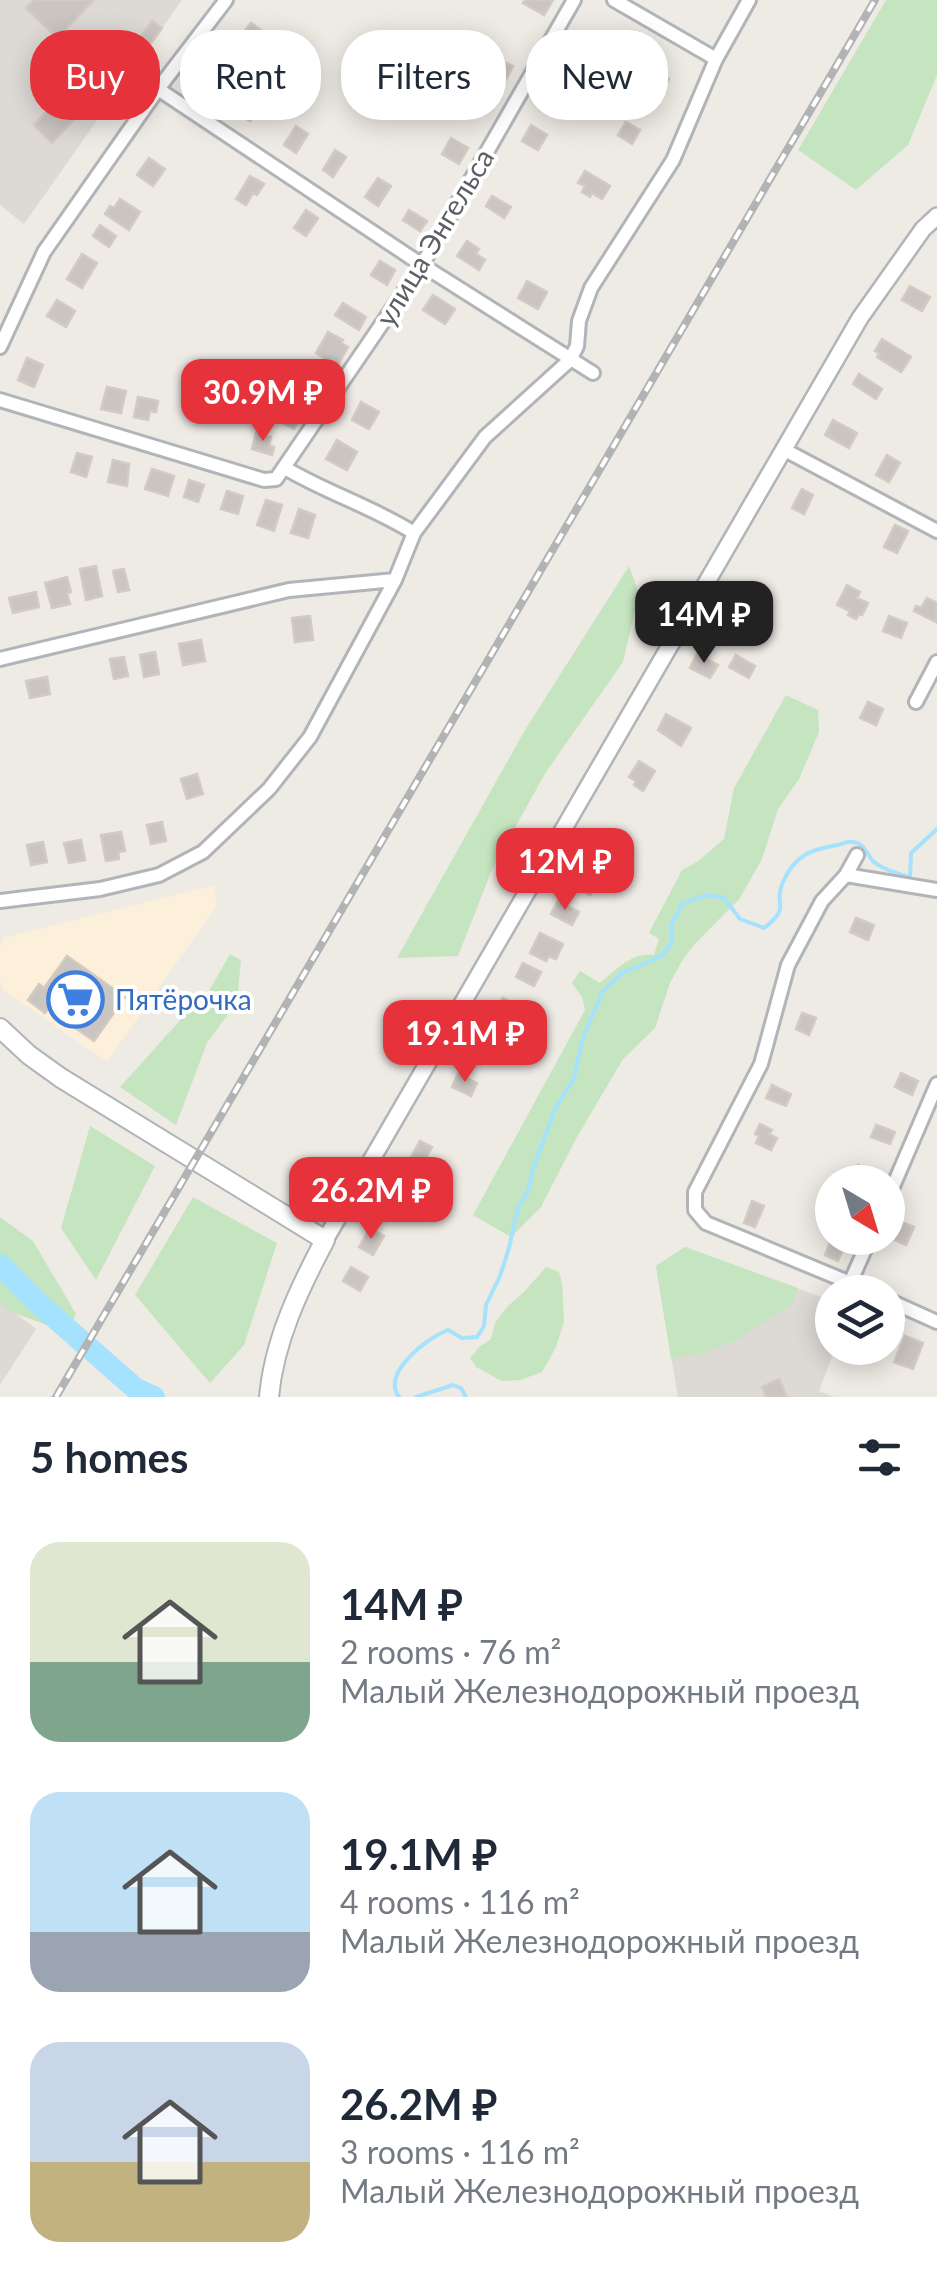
<!DOCTYPE html>
<html lang="en">
<head>
<meta charset="utf-8">
<style>
	body { margin:0; font-family:Lato,sans-serif; background:#f6f6f7; color:#1f2937; height:100vh; display:flex; flex-direction:column; font-size:38px; white-space:nowrap }
	* { box-sizing:border-box; margin:0 }
	p { font-size:32px; color:#747a83 }
	.icon { flex:none; width:55px; height:55px; fill:none; stroke:currentColor; stroke-width:2; stroke-linecap:round; stroke-linejoin:round }
	.map { position:relative; height:1397px; overflow:hidden }
	.panel { display:flex; flex-direction:column; background:#fff; flex:1 }
	.panel>* { flex:none }
	.banner { position:absolute; left:30px; top:30px; width:878px; height:90px; display:flex; gap:20px }
	.needle { width:65px; rotate:142deg }
	.tools { position:absolute; left:815px; top:1165px; display:grid; gap:20px }
	.tools a { display:grid; place-items:center; width:90px; height:90px; border-radius:50%; background:#fff; box-shadow:0 5px 25px #0003; font-size:50px }
	.price { position:absolute; translate:-50% -85px; padding:0 22px; border-radius:20px; background:#e6323a; color:#fff; font-size:32px; line-height:65px; filter:drop-shadow(0 2px 5px #0008) }
	.price::after { content:''; position:absolute; left:50%; top:60px; width:30px; height:22px; margin-left:-15px; background:inherit; clip-path:polygon(0 0,100% 0,50% 100%) }
	.price.selected { background:#222; color:#fff }
	ul { padding:0; list-style:none }
	li { display:flex; align-items:center; gap:30px; height:250px; padding:0 30px }
	li span { display:grid; place-items:center; flex:none; width:280px; height:200px; border-radius:30px; color:#555 }
	li>.icon { margin-inline-start:auto }
	span .icon { width:120px; height:120px; fill:#fffc; stroke-width:1 }
	li b { font-size:42px }
	h2 { display:flex; justify-content:space-between; align-items:center; height:120px; padding:0 30px; font-size:42px }
	.chip { padding:0 35px; border-radius:40px; background:#fff; box-shadow:0 5px 25px #0003; font-size:35px; line-height:90px }
	.chip.selected { background:#e6323a; color:#fff }
	.map>svg:first-child { display:block }
	.commercial { fill:#fdf0da }
	.industrial { fill:#dddad6 }
	.green { fill:#c5e5c0 }
	.lines { fill:none; stroke-linecap:round; stroke-linejoin:round }
	.stream { stroke:#a4e2fd; stroke-width:4 }
	.river { stroke:#a4e2fd; stroke-width:22 }
	.building { fill:#cac5c1; stroke:#d3cbc2; stroke-width:2.5 }
	.minor-casing { stroke:#b1b5b9; stroke-width:18 }
	.tertiary-casing { stroke:#b1b5b9; stroke-width:20 }
	.secondary-casing { stroke:#b0b4b9; stroke-width:22 }
	.minor { stroke:#fff; stroke-width:12 }
	.tertiary { stroke:#fff; stroke-width:15 }
	.secondary { stroke:#fff; stroke-width:18 }
	.rail-casing { stroke:#b2b3b4; stroke-width:8 }
	.rail { stroke:#fff; stroke-width:4; stroke-dasharray:11; stroke-linecap:butt }
	.labels { text-anchor:middle; dominant-baseline:central; stroke-width:8; stroke-linejoin:round; paint-order:stroke }
	.street-label { font-size:28px; fill:#5c6064; stroke:#fff }
	.shop-label { font-size:28px; fill:#366cbe; stroke:#fff; text-anchor:start }
</style>
</head>
<body>
<div class="map">
<svg width="937" height="1397" viewBox="0 0 937 1397">
	<rect width="100%" height="100%" fill="#eeeae4"/>
	<path class="commercial" d="M215,885L216,907L107,1062L3,990L0,982V946L3,938Z"/>
	<path class="industrial" d="M0,0H182L24,224L0,205Z
		M685,1247L832,1301V1348H835L819,1391L834,1397H678L656,1266Z
		M0,1301L36,1329L0,1385Z"/>
	<path class="green" d="M886,0H937V75L908,145L856,190L798,150Z
		M629,566L639,593L623,662L546,772L493,867L458,956L397,958L525,730Z
		M786,695L818,710L819,732L799,779L778,809L762,859L740,898L693,946L682,961L670,983L655,1028L623,1059L577,1137L541,1207L511,1237L473,1215L585,1010L582,997L572,983L580,971L600,983C616,970 633,951 654,955L659,939L649,933L682,870L697,862L724,839L734,788Z
		M230,954L241,960L237,1002L207,1043L176,1125L120,1087L184,1016L207,994Z
		M90,1126L155,1166L96,1280L61,1228Z
		M193,1197L277,1243L244,1345L210,1383L135,1295Z
		M0,1217L33,1241L76,1314L68,1333L9,1311L0,1302Z
		M685,1247L798,1288L793,1304L733,1342L706,1352L671,1359L656,1266Z
		M546,1267L559,1272L562,1283L564,1322L556,1347L542,1372L520,1380L502,1381L476,1367L470,1358L479,1347L491,1339L495,1323L507,1307L524,1292Z"/>
	<g class="lines">
		<path class="stream" d="M399,1397C381,1373 427,1338 448,1330L462,1338L477,1337L484,1326L486,1305L500,1276L509,1248L518,1208L529,1189L533,1169L555,1109L574,1078L582,1040L603,991L622,973L662,956L671,943L672,924L682,904L706,895L724,898L740,919L764,928C793,906 772,905 783,882C795,855 810,850 837,845C842,844 847,841 852,842C866,843 866,855 874,862C884,870 898,874 910,877L911,853L937,829
			M416,1397L453,1385L461,1388L466,1397"/>
		<path class="river" d="M0,1265L38,1303L136,1389L154,1397"/>
	</g>
	<path class="building" d="M34,0H94L57,38L26,8Z
		M525,0H553L544,15L523,3Z
		M152,21L162,28L141,57L131,50Z
		M251,23L265,33L254,47L240,37Z
		M584,36L599,44L590,60L575,51Z
		M94,51L110,65L79,100L63,86Z
		M494,57L513,66L505,81L486,71Z
		M652,69L669,79L655,102L645,97L650,89L643,85Z
		M212,77L227,87L218,99L204,89Z
		M67,89L86,107L52,143L34,125Z
		M253,96L263,102L250,121L240,115Z
		M626,122L640,130L632,144L618,135Z
		M531,125L547,135L538,150L522,141Z
		M296,126L308,134L296,153L284,145Z
		M451,138L468,148L459,164L442,154Z
		M335,150L346,157L333,177L323,170Z
		M149,158L165,169L153,186L137,175Z
		M585,171L610,186L602,199L592,193L590,197L582,192L585,186L578,183Z
		M250,176L264,184L257,195L253,193L246,205L236,199Z
		M378,178L391,186L378,206L365,197Z
		M492,196L511,207L504,218L486,206Z
		M120,199L140,212L129,230L105,214L110,206L114,208Z
		M306,210L318,218L306,236L294,228Z
		M409,210L427,221L420,231L403,220Z
		M100,225L116,236L109,247L93,236Z
		M467,241L479,249L476,254L485,260L479,270L457,256Z
		M82,254L97,263L82,288L67,279Z
		M380,261L395,270L387,285L371,275Z
		M527,281L547,292L538,309L518,298Z
		M910,286L930,297L922,311L902,300Z
		M433,295L455,309L445,324L423,310Z
		M57,300L75,311L66,327L47,316Z
		M343,303L366,317L359,330L335,315Z
		M328,332L343,340L341,343L348,347L337,366L316,353Z
		M882,339L911,357L901,372L877,357L879,353L875,351Z
		M27,358L43,365L34,387L18,380Z
		M301,365L328,381L319,395L309,389L312,385L295,375Z
		M859,374L882,389L876,399L853,384Z
		M107,387L126,391L121,413L101,409Z
		M138,397L158,401L156,412L150,411L148,420L134,417Z
		M361,402L379,412L369,429L352,420Z
		M285,405L298,412L296,415L300,417L294,429L277,420Z
		M833,420L857,433L849,448L825,435Z
		M256,433L271,437L269,446L274,447L272,455L252,449Z
		M337,440L357,452L347,470L326,459Z
		M77,453L92,457L86,477L71,472Z
		M887,455L900,463L889,482L876,475Z
		M113,460L129,464L127,486L108,482Z
		M152,469L174,476L168,496L145,489Z
		M189,480L204,485L198,502L184,497Z
		M802,489L813,495L804,514L792,508Z
		M227,491L243,496L238,514L221,509Z
		M266,500L282,505L274,531L257,525Z
		M299,509L315,515L308,538L291,533Z
		M895,525L908,531L897,553L884,547Z
		M96,566L102,596L86,600L80,569Z
		M124,569L129,590L118,592L113,571Z
		M67,577L71,592L67,593L70,604L52,608L45,583Z
		M847,585L860,592L857,598L868,603L862,615L859,614L856,619L848,615L850,611L837,605Z
		M36,592L39,607L13,613L9,598Z
		M927,598L937,603L936,622L914,611L916,606L921,608Z
		M729,600L738,605L737,608L742,611L734,625L719,617Z
		M310,616L313,640L295,642L292,618Z
		M889,616L907,623L901,638L883,631Z
		M201,640L205,661L183,665L179,644Z
		M155,652L159,674L144,677L140,655Z
		M697,654L718,665L710,678L690,668Z
		M736,655L755,666L749,678L729,667Z
		M124,657L128,676L114,679L110,659Z
		M47,677L50,694L30,698L26,681Z
		M868,702L883,709L876,725L860,718Z
		M666,714L691,728L681,746L658,730Z
		M639,761L655,771L643,791L634,785L636,781L629,777Z
		M197,774L203,794L187,799L181,779Z
		M162,822L166,841L151,844L147,825Z
		M600,830L609,836L605,843L609,845L601,858L587,850Z
		M121,832L125,851L118,852L119,859L106,861L101,835Z
		M81,840L85,860L69,863L64,843Z
		M43,842L47,862L31,865L27,845Z
		M575,874L596,886L590,895L569,883Z
		M558,901L579,912L572,925L551,914Z
		M856,918L874,925L868,940L850,932Z
		M540,933L563,944L556,959L549,956L546,961L530,953Z
		M67,956L125,997L94,1041L48,1009L45,1013L28,1000L39,984L44,988Z
		M523,963L541,972L534,986L516,977Z
		M503,998L518,1006L510,1021L495,1012Z
		M802,1013L816,1018L809,1035L796,1029Z
		M901,1073L918,1081L912,1095L895,1087Z
		M458,1074L477,1083L471,1096L452,1087Z
		M772,1085L791,1094L786,1106L766,1098Z
		M760,1124L772,1130L769,1134L777,1138L771,1150L756,1143L759,1136L755,1134Z
		M876,1125L895,1132L890,1144L871,1137Z
		M420,1141L432,1147L422,1165L410,1159Z
		M858,1165L878,1172L873,1182L854,1176Z
		M393,1185L414,1196L408,1207L387,1195Z
		M752,1201L764,1206L755,1227L744,1223Z
		M899,1221L914,1227L906,1245L891,1238Z
		M370,1228L384,1236L373,1255L359,1247Z
		M832,1237L847,1240L838,1261L825,1255Z
		M351,1267L368,1277L360,1291L343,1281Z
		M905,1336L923,1343L913,1369L894,1362Z
		M779,1379L787,1397H766L762,1387Z"/>
	<g class="lines">
		<defs>
			<path id="minor" d="M614,0L716,59
				M158,89L422,265L593,373
				M0,347L44,252L158,89L226,0
				M0,400L264,480L276,479L422,265L574,0
				M783,449L937,531
				M285,468C327,493 373,507 414,533
				M0,659L289,590L395,580
				M916,702L937,662
				M857,855L846,875L822,901L788,965L761,1064L695,1192V1210L706,1223L872,1292
				M846,875L937,890
				M0,901L100,889L159,875L203,852L269,789L310,737L395,580L414,533L485,437L570,360L577,346L579,321L591,288L673,160L716,59L749,0
				M888,1198L937,1084
				M850,1283L870,1238
				M888,1300L937,1322"/>
			<path id="tertiary" d="M325,1240L860,318L923,229L937,216"/>
			<path id="secondary" d="M0,1028L29,1055L61,1078L325,1240C299,1289 274,1341 269,1397"/>
		</defs>
		<use href="#minor" class="minor-casing"/>
		<use href="#tertiary" class="tertiary-casing"/>
		<use href="#secondary" class="secondary-casing"/>
		<use href="#minor" class="minor"/>
		<use href="#tertiary" class="tertiary"/>
		<use href="#secondary" class="secondary"/>
		<defs>
			<path id="rail" d="M56,1397L875,0"/>
		</defs>
		<use href="#rail" class="rail-casing"/>
		<use href="#rail" class="rail"/>
	</g>
	<defs>
		<symbol id="supermarket-ring" viewBox="-11 -11 22 22"><circle r="9.5" fill="#fff" stroke="#3f7fe0" stroke-width="1.5"/><path d="M-6-5.5h2.5l.6 2H6L4.5 2H-2.5L-4.4-4H-6ZM-1.5 3.2a1.3 1.3 0 1 0 .1 0ZM3 3.2a1.3 1.3 0 1 0 .1 0Z" fill="#3f7fe0"/></symbol>
	</defs>
	<g fill-rule="evenodd">
		<use href="#supermarket-ring" x="44" y="968" width="63" height="63"/>
	</g>
	<g class="labels">
		<g class="street-label">
			<text transform="translate(434 237) rotate(-59)">улица Энгельса</text>
		</g>
		<g class="shop-label">
			<text x="115" y="999">Пятёрочка</text>
		</g>
	</g>
</svg>
<div class="tools">
<a><svg class="needle" viewBox="-14 -14 28 28"><path d="M0-13l5 13h-10z" fill="#e53935"/><path d="M0 13l5-13h-10z" fill="#747a83"/></svg></a>
<a><svg class="icon" aria-label="layers" viewBox="0 0 24 24"><path d="M12 4l9 5-9 5-9-5zM3 14l9 5 9-5"/></svg></a>
</div>
<b class="price" style="left:263px;top:444px">30.9M ₽</b>
<b class="price selected" style="left:704px;top:666px">14M ₽</b>
<b class="price" style="left:565px;top:913px">12M ₽</b>
<b class="price" style="left:465px;top:1085px">19.1M ₽</b>
<b class="price" style="left:371px;top:1242px">26.2M ₽</b>
<div class="banner">
<a class="chip selected">Buy</a>
<a class="chip">Rent</a>
<a class="chip">Filters</a>
<a class="chip">New</a>
</div>
</div>
<section class="panel">
<h2>5 homes<svg class="icon" aria-label="filters" viewBox="0 0 24 24"><path d="M4 7h16M4 17h16"/><circle cx="9" cy="7" r="2"/><circle cx="15" cy="17" r="2"/></svg></h2>
<ul>
<li><span style="background:linear-gradient(#dfe7d0 60%,#7fa58c 0)"><svg class="icon" aria-label="home" viewBox="0 0 24 24"><path d="M3 11l9-7 9 7M6 9v11h12V9"/></svg></span><div><b>14M ₽</b><p>2 rooms · 76 m²</p><p>Малый Железнодорожный проезд</p></div></li>
<li><span style="background:linear-gradient(#bfe0f5 70%,#9aa5b1 0)"><svg class="icon" aria-label="home" viewBox="0 0 24 24"><path d="M3 11l9-7 9 7M6 9v11h12V9"/></svg></span><div><b>19.1M ₽</b><p>4 rooms · 116 m²</p><p>Малый Железнодорожный проезд</p></div></li>
<li><span style="background:linear-gradient(#c9d6e8 60%,#c2b280 0)"><svg class="icon" aria-label="home" viewBox="0 0 24 24"><path d="M3 11l9-7 9 7M6 9v11h12V9"/></svg></span><div><b>26.2M ₽</b><p>3 rooms · 116 m²</p><p>Малый Железнодорожный проезд</p></div></li>
</ul>
</section>
</body>
</html>
